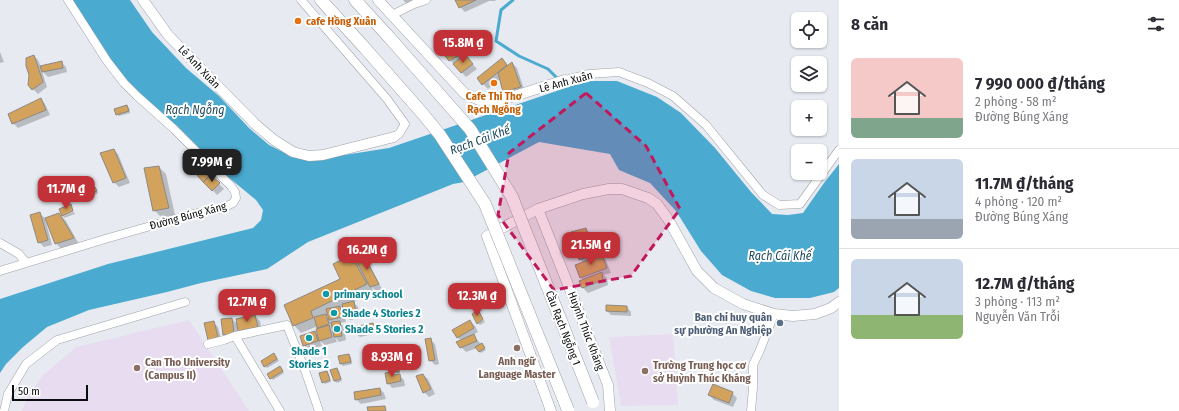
<!DOCTYPE html>
<html lang="vi">
<head>
<meta charset="utf-8">
<style>
	body { margin:0; font-family:"Fira Sans Condensed",sans-serif; background:#f2f2f3; color:#2b2b33; height:100vh; display:flex; flex-direction:column; font-size:15px; white-space:nowrap }
	* { box-sizing:border-box; margin:0 }
	p { font-size:13px; color:#7c7c81 }
	.icon { flex:none; width:22px; height:22px; fill:none; stroke:currentColor; stroke-width:2; stroke-linecap:round; stroke-linejoin:round }
	.map { position:relative; flex:1; overflow:hidden }
	.details { display:flex; flex-direction:column; background:#fff; width:340px }
	.details>* { flex:none }
	.tools { position:absolute; left:791px; top:12px; display:grid; gap:8px }
	.tools a { display:grid; place-items:center; width:36px; height:36px; border-radius:6px; background:#fff; box-shadow:0 1px 3px #0004; font-size:20px }
	.scale { position:absolute; left:12px; bottom:10px; width:76px; box-sizing:border-box; padding-left:4px; border:2px solid #0b0d0e; border-top:0; font-size:11px; line-height:14px; white-space:nowrap; color:#0b0d0e; -webkit-text-stroke:3px #fff; paint-order:stroke }
	.price { position:absolute; translate:-50% -34px; padding:0 9px; border-radius:8px; background:#c13137; color:#fff; font-size:13px; line-height:26px; filter:drop-shadow(0 1px 2px #0008) }
	.price::after { content:''; position:absolute; left:50%; top:24px; width:12px; height:9px; margin-left:-6px; background:inherit; clip-path:polygon(0 0,100% 0,50% 100%) }
	.price.current { background:#222; color:#fff }
	ul { padding:0; list-style:none }
	li { display:flex; align-items:center; gap:12px; height:100px; padding:0 12px }
	li+li { border-top:1px solid #e1e1e2 }
	li span { display:grid; place-items:center; flex:none; width:112px; height:80px; border-radius:6px; color:#555 }
	li>.icon { margin-inline-start:auto }
	span .icon { width:48px; height:48px; fill:#fffc; stroke-width:1 }
	li b { font-size:17px }
	h2 { display:flex; justify-content:space-between; align-items:center; height:48px; padding:0 12px; font-size:17px }
	main { display:flex; flex:1; min-height:0 }
	.map>svg:first-child { display:block }
	.education { fill:#e8dcf0 }
	.water { fill:#4baad0 }
	.shadow { fill:#0003; fill-rule:evenodd }
	.lines { fill:none; stroke-linecap:round; stroke-linejoin:round }
	.stream { stroke:#4baad0; stroke-width:3 }
	.building { fill:#d3a35d; stroke:#8c8883 }
	.minor-casing { stroke:#9fa2a7; stroke-width:9 }
	.tertiary-casing { stroke:#9fa2a7; stroke-width:11 }
	.secondary-casing { stroke:#9fa2a7; stroke-width:13 }
	.minor { stroke:#fff; stroke-width:8 }
	.tertiary { stroke:#fff; stroke-width:10 }
	.secondary { stroke:#fff; stroke-width:12 }
	.secondary-bridge-casing { stroke:#9fa2a7; stroke-width:13; stroke-linecap:butt }
	.secondary-bridge { stroke:#fff; stroke-width:12 }
	.marked { fill:#c2185b; fill-opacity:0.2; stroke:#c2185b; stroke-width:3; stroke-dasharray:8 5; stroke-linejoin:round }
	.food-dot { fill:#e8710a; stroke:#fff; stroke-width:1.5 }
	.culture-dot { fill:#0f9aa8; stroke:#fff; stroke-width:1.5 }
	.service-dot { fill:#5c6f8a; stroke:#fff; stroke-width:1.5 }
	.education-dot { fill:#8d6e63; stroke:#fff; stroke-width:1.5 }
	.labels { text-anchor:middle; dominant-baseline:central; stroke-width:4; stroke-linejoin:round; paint-order:stroke }
	.food-label { font-size:11px; font-weight:bold; fill:#c56008; stroke:#fff; text-anchor:start }
	.street-label { font-size:11px; fill:#0b0d0e; stroke:#fff }
	.culture-label { font-size:11px; font-weight:bold; fill:#0d838f; stroke:#fff; text-anchor:start }
	.service-label { font-size:11px; font-weight:bold; fill:#4e5e75; stroke:#fff; text-anchor:end }
	.education-label { font-size:11px; font-weight:bold; fill:#785e54; stroke:#fff; text-anchor:start }
	.water-label { font-size:12px; font-style:italic; fill:#224b5c; stroke:#fff }
</style>
</head>
<body>
<main>
<div class="map">
<svg width="839" height="411" viewBox="0 0 839 411">
	<rect width="100%" height="100%" fill="#e7ebf1"/>
	<path class="education" d="M189,320L249,411H22L28,396L42,376L76,347Z
		M673,334L678,405L621,406L609,337Z"/>
	<path class="water" d="M72,0H130L152,32L186,68L219,96L249,128L269,145L291,156L312,160L389,148L586,81H617L657,97L681,113L715,148L751,192L772,214L788,215L803,213L824,183L839,164V288L834,292L810,298H775L751,291L722,275L701,251L676,211L650,183L619,170L610,154L539,142L464,182L453,184L308,242L267,269L201,283L167,292L89,310L47,327L23,347L6,364L0,373V299L108,264L253,228L261,220L263,210L256,200L227,176L131,86L102,50Z"/>
	<path class="shadow" d="M403,0H427L409,6Z
		M456,0H496L495,1H489L465,12L460,7Z
		M460,48L465,53L467,58L477,69L466,77L450,60Z
		M0,52L4,62L0,63Z
		M34,56L38,60L41,67L61,62L66,67L67,72L48,77L42,71L47,87L38,94L29,85Z
		M502,59L508,66L512,63L517,68L525,92L509,96L504,91L500,79L488,89L483,84Z
		M41,99L45,104L50,115L18,128L13,123Z
		M127,106L129,108L130,113L119,116L117,114Z
		M114,150L118,154L130,183L119,187L114,182Z
		M159,167L166,174L175,215L161,217L154,210Z
		M204,168L224,189L217,195L198,174Z
		M95,188L98,193L90,197L86,191Z
		M74,212L75,214L64,218L63,216Z
		M40,214L45,218L52,245L44,247L39,242Z
		M59,214L66,221L80,246L63,251L56,243Z
		M586,229L591,234L597,257L602,256L606,260L611,273L604,275L607,278L608,285L588,293L583,288L581,281L583,280L581,278L576,265L583,263L580,259Z
		M351,256L358,263L362,256L367,260L382,289L376,291L372,287L373,291L353,302L358,307L360,318L350,320L344,314L346,322L340,323L344,327L346,340L339,342L335,337L337,342L325,345L320,341L322,346L309,350L304,345L314,332L319,336L320,329L318,326L301,333L294,325L342,280ZM344,306L345,313L339,308ZM328,313L329,319L325,315Z
		M627,307L631,312V316L611,315L607,311Z
		M478,311L485,322L480,325L478,323Z
		M255,316L260,321L262,332L244,335L237,328L238,338L229,339L224,335L232,319L238,325Z
		M470,321L475,326L478,332L473,335L486,350L481,353L477,348L466,352L461,347L462,341L457,337Z
		M213,322L218,327L222,342L209,339Z
		M373,324L377,328L378,333L360,337L355,332L354,328Z
		M430,339L435,344L439,364L435,365L430,360Z
		M349,355L351,357L352,364L343,366L341,364L340,356Z
		M276,356L279,361L267,368L265,366Z
		M402,360L404,362L405,369L400,370V373L398,374L404,380L405,386L392,388L388,383L393,373L395,376L399,375L395,372Z
		M282,369L284,373L273,380L271,378Z
		M337,369L339,371L342,381L337,383L334,381Z
		M327,372L329,374L331,382L325,384L323,382Z
		M423,375L428,379L435,394L429,397L424,392Z
		M380,389L384,393L386,399L361,404L356,399Z
		M732,393L737,398L733,407L714,400L709,395Z"/>
	<g class="lines">
		<path class="stream" d="M513,0L501,10L496,41L519,56L548,69L558,79"/>
	</g>
	<path class="building" d="M455,0H476L459,8Z
		M460,47L463,53L449,61L445,56Z
		M465,54L473,64L461,73L453,64Z
		M34,55L43,82L32,90L28,85L29,75L26,66V58Z
		M502,58L507,65L482,85L477,78Z
		M62,61L63,68L42,72L40,66Z
		M512,62L521,87L503,92L498,73Z
		M41,98L46,110L12,124L8,114Z
		M127,105L129,111L116,115L114,109Z
		M114,149L126,178L113,183L100,153Z
		M159,166L169,208L153,211L144,168Z
		M204,167L211,175L203,182L196,174Z
		M211,175L220,183L212,191L203,182Z
		M95,187L97,191L87,195L85,191Z
		M71,204L73,211L62,216L59,209Z
		M40,212L48,240L38,243L30,215Z
		M59,213L74,238L55,244L45,218Z
		M586,228L594,255L579,260L571,232Z
		M363,254L379,284L370,287L355,258Z
		M351,255L367,284L311,311L313,318L293,326L284,305L340,279L333,264Z
		M602,255L607,268L580,278L575,265Z
		M602,272L603,280L582,288L579,281Z
		M354,301L356,313L344,315L342,304Z
		M606,305L627,306V312L606,311Z
		M340,306L342,317L329,320L326,309Z
		M478,310L483,319L477,324L472,314Z
		M326,314L329,324L317,328L314,317Z
		M255,315L258,327L238,331L236,319Z
		M232,318L234,334L223,335L221,319Z
		M470,320L474,328L457,338L452,330Z
		M214,321L218,337L208,340L204,323Z
		M340,321L342,336L334,337L331,322Z
		M373,323L374,328L354,332L353,327Z
		M329,325L332,337L319,341L316,329Z
		M315,331L318,341L303,346L300,336Z
		M474,334L477,341L460,348L456,342Z
		M431,338L435,360L429,361L425,339Z
		M482,343L485,348L479,352L475,347Z
		M274,353L277,359L264,367L261,361Z
		M349,354L351,362L340,364L338,356Z
		M402,359L403,368H398L399,372H394L393,360Z
		M280,366L283,371L270,379L267,374Z
		M337,368L341,379L334,381L330,370Z
		M327,371L330,380L322,383L319,373Z
		M393,372L394,375L400,374L401,381L387,384L385,373Z
		M423,374L431,389L423,393L416,376Z
		M713,384L733,392L729,403L708,395Z
		M380,388L381,395L355,400L354,392Z
		M385,406L386,411H368L367,407Z"/>
	<g class="lines">
		<defs>
			<path id="minor" d="M301,0L387,99L405,124L399,134L394,137
				M392,15L414,4L426,0
				M565,80L588,74L619,72L648,83L673,96L706,125L763,195L779,205L800,204L839,150
				M0,243L19,254L26,263
				M0,271L105,239L189,215L223,208L233,203L236,198L235,192L231,186L174,129L137,96L124,83L107,61L68,0
				M208,344L224,340L235,336
				M4,411L8,394L26,364L57,340L185,302
				M280,411L235,336L287,325L306,373L319,411
				M751,411L753,388V365L760,350L774,314"/>
			<path id="tertiary" d="M143,0L168,35L255,124L274,140L293,152L309,156L323,155L394,137
				M378,0L465,94L481,101L502,100L565,80
				M538,209L608,385L610,411
				M551,411L487,236L538,209L583,194L609,189H622L648,198L657,204L668,219L697,271L714,288L743,304L774,314L793,316L815,314L831,308L839,302"/>
			<path id="secondary" d="M321,0L363,46
				M355,0L388,36"/>
		</defs>
		<use href="#minor" class="minor-casing"/>
		<use href="#tertiary" class="tertiary-casing"/>
		<use href="#secondary" class="secondary-casing"/>
		<use href="#minor" class="minor"/>
		<use href="#tertiary" class="tertiary"/>
		<use href="#secondary" class="secondary"/>
		<defs>
			<path id="secondary-bridge" d="M388,36L470,129L512,197L593,402
				M363,46L423,114L440,135L485,204L568,410"/>
		</defs>
		<use href="#secondary-bridge" class="secondary-bridge-casing"/>
		<use href="#secondary-bridge" class="secondary-bridge"/>
	</g>
	<path class="marked" d="M586,93L646,146L680,209L631,276L554,290L498,215L509,153Z"/>
	<g class="food-dot">
		<circle cx="298" cy="21" r="4"/>
		<circle cx="494" cy="83" r="4"/>
	</g>
	<g class="culture-dot">
		<circle cx="326" cy="294" r="4"/>
		<circle cx="334" cy="313" r="4"/>
		<circle cx="337" cy="329" r="4"/>
		<circle cx="309" cy="338" r="4"/>
	</g>
	<circle class="service-dot" cx="780" cy="323" r="4"/>
	<g class="education-dot">
		<circle cx="517" cy="348" r="4"/>
		<circle cx="137" cy="368" r="4"/>
		<circle cx="645" cy="371" r="4"/>
	</g>
	<g class="labels">
		<g class="food-label">
			<text x="306" y="21">cafe Hồng Xuân</text>
			<text x="494" y="96" text-anchor="middle">Cafe Thi Thơ<tspan x="494" dy="13">Rạch Ngỗng</tspan></text>
		</g>
		<g class="street-label">
			<text transform="translate(199 67) rotate(46)">Lê Anh Xuân</text>
			<text transform="translate(566 82) rotate(-15)">Lê Anh Xuân</text>
			<text transform="translate(188 216) rotate(-15)">Đường Búng Xáng</text>
			<text transform="translate(563 328) rotate(69)">Cầu Rạch Ngỗng 1</text>
			<text transform="translate(586 331) rotate(69)">Huỳnh Thúc Kháng</text>
		</g>
		<g class="culture-label">
			<text x="334" y="294">primary school</text>
			<text x="342" y="313">Shade 4 Stories 2</text>
			<text x="345" y="329">Shade 5 Stories 2</text>
			<text x="309" y="351" text-anchor="middle">Shade 1<tspan x="309" dy="13">Stories 2</tspan></text>
		</g>
		<g class="service-label">
			<text x="772" y="317">Ban chỉ huy quân<tspan x="772" dy="13">sự phường An Nghiệp</tspan></text>
		</g>
		<g class="education-label">
			<text x="517" y="361" text-anchor="middle">Anh ngữ<tspan x="517" dy="13">Language Master</tspan></text>
			<text x="145" y="362">Can Tho University<tspan x="145" dy="13">(Campus II)</tspan></text>
			<text x="653" y="365">Trường Trung học cơ<tspan x="653" dy="13">sở Huỳnh Thúc Kháng</tspan></text>
		</g>
		<g class="water-label">
			<text x="195" y="110">Rạch Ngỗng</text>
			<text transform="translate(480 140) rotate(-20)">Rạch Cái Khế</text>
			<text x="780" y="256">Rạch Cái Khế</text>
		</g>
	</g>
</svg>
<div class="tools">
<a><svg class="icon" aria-label="locate" viewBox="0 0 24 24"><circle cx="12" cy="12" r="6"/><path d="M12 2v4M12 18v4M2 12h4M18 12h4"/></svg></a>
<a><svg class="icon" aria-label="layers" viewBox="0 0 24 24"><path d="M12 4l9 5-9 5-9-5zM3 14l9 5 9-5"/></svg></a>
<a>+</a>
<a>−</a>
</div>
<div class="scale">50 m</div>
<b class="price" style="left:463px;top:64px">15.8M ₫</b>
<b class="price current" style="left:212px;top:183px">7.99M ₫</b>
<b class="price" style="left:66px;top:210px">11.7M ₫</b>
<b class="price" style="left:591px;top:266px">21.5M ₫</b>
<b class="price" style="left:367px;top:271px">16.2M ₫</b>
<b class="price" style="left:477px;top:317px">12.3M ₫</b>
<b class="price" style="left:247px;top:323px">12.7M ₫</b>
<b class="price" style="left:392px;top:378px">8.93M ₫</b>
</div>
<section class="details">
<h2>8 căn<svg class="icon" aria-label="filters" viewBox="0 0 24 24"><path d="M4 7h16M4 17h16"/><circle cx="9" cy="7" r="2"/><circle cx="15" cy="17" r="2"/></svg></h2>
<ul>
<li><span style="background:linear-gradient(#f6c9c9 75%,#7fa58c 0)"><svg class="icon" aria-label="home" viewBox="0 0 24 24"><path d="M3 11l9-7 9 7M6 9v11h12V9"/></svg></span><div><b>7 990 000 ₫/tháng</b><p>2 phòng · 58 m²</p><p>Đường Búng Xáng</p></div></li>
<li><span style="background:linear-gradient(#c9d6e8 75%,#9aa5b1 0)"><svg class="icon" aria-label="home" viewBox="0 0 24 24"><path d="M3 11l9-7 9 7M6 9v11h12V9"/></svg></span><div><b>11.7M ₫/tháng</b><p>4 phòng · 120 m²</p><p>Đường Búng Xáng</p></div></li>
<li><span style="background:linear-gradient(#c9d6e8 70%,#8fb573 0)"><svg class="icon" aria-label="home" viewBox="0 0 24 24"><path d="M3 11l9-7 9 7M6 9v11h12V9"/></svg></span><div><b>12.7M ₫/tháng</b><p>3 phòng · 113 m²</p><p>Nguyễn Văn Trỗi</p></div></li>
</ul>
</section>
</main>
</body>
</html>
